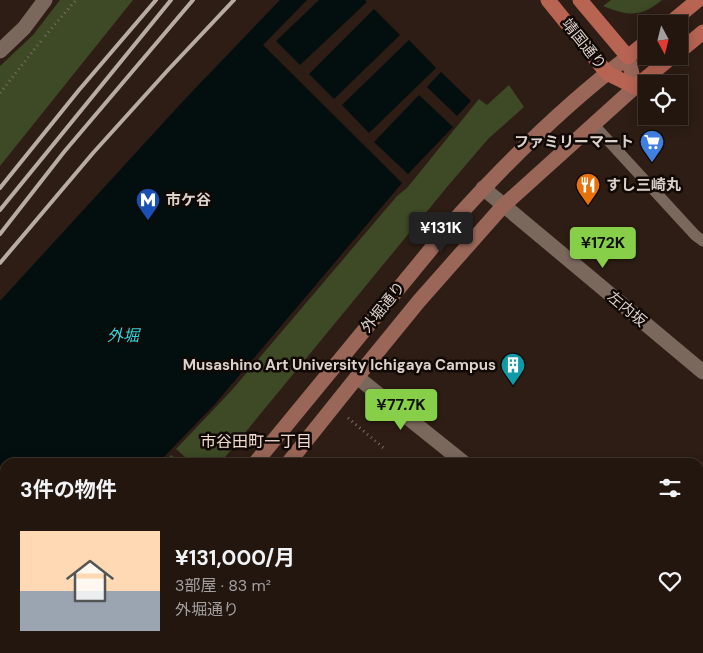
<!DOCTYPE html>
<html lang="ja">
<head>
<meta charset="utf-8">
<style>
	body { margin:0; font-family:"DM Sans","Noto Sans JP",sans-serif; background:#2e231d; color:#f1f3f6; height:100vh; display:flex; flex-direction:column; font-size:19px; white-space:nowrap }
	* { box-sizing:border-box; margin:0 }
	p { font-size:16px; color:#a29f9e }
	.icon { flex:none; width:28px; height:28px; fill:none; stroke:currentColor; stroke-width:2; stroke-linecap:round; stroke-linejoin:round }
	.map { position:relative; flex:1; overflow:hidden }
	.sheet { position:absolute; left:0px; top:458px; width:704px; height:196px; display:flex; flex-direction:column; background:#22160f; border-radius:15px 15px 0 0; box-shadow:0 2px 12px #0003,0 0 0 1px #3f352f }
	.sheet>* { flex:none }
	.needle { width:32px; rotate:173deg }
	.controls { position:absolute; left:638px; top:15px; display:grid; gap:10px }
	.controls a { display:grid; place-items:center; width:50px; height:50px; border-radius:0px; background:#22160f; box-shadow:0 2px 12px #0003,0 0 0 1px #3f352f; font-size:25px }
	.price { position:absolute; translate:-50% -42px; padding:0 11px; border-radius:5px; background:#88cf49; color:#111; font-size:16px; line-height:32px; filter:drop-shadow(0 1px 2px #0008) }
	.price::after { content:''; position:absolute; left:50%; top:30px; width:15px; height:11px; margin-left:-8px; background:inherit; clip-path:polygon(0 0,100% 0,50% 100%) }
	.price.selected { background:#222; color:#fff }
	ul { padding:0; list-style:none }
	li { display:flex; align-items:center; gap:15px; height:125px; padding:0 20px }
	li+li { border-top:1px solid #3f352f }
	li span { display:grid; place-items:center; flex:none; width:140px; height:100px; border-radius:0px; color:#555 }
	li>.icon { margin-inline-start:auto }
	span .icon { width:60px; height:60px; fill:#fffc; stroke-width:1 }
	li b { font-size:21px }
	h2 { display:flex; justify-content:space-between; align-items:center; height:60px; padding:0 20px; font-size:21px }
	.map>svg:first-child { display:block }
	.green { fill:#3d4a25 }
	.water { fill:#030e0f }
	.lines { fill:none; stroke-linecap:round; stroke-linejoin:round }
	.path { stroke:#7b6d66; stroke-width:3; stroke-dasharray:1 4; stroke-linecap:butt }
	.service { stroke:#7a685d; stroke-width:11 }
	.minor { stroke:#7a685d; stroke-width:15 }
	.tertiary { stroke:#7a685d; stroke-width:15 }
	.secondary { stroke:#996658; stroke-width:15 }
	.primary { stroke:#b76453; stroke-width:15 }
	.rail { stroke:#b7aba4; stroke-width:4 }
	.labels { text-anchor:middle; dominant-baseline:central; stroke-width:5; stroke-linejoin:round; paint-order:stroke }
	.street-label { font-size:15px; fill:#dcd1cb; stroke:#100906 }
	.poi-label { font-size:15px; font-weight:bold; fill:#dcd1cb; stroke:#100906; text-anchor:end }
	.water-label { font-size:16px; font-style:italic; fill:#2fd7dd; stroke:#100906 }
	.neighbourhood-label { font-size:16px; fill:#efdacd; stroke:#100906 }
</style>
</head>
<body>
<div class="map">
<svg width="703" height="653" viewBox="0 0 703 653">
	<rect width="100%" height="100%" fill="#2d1d14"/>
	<path class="green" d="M60,0H133L0,166V66L33,35Z
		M611,0H662C640,18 629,16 603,6Z
		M509,85L524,107L488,139L447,187L221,462H164L171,455L180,462L185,457L176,449L232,390L397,196L407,188L479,99L487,105Z"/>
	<path class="water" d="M280,0H307L263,45L402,183L215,404L159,462H5V649H16L13,653H0V301L186,98Z
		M319,0H365L367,2L300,65L276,41Z
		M374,9L400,35L334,99L309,74Z
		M409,40L436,68L369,133L342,105Z
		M441,72L471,101L457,116L427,87Z
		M419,95L453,127L408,174L374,142Z"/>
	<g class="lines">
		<path class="path" d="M45,36L76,0
			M0,93L41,41
			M348,418L386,450"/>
		<path class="service" d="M593,124L695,235L703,241
			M699,631L703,635"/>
		<path class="minor" d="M0,51L24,28L45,0
			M483,188L703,372
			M357,377L463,462
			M490,649L496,653"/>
		<path class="tertiary" d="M413,649L419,653"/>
		<path class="secondary" d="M256,462L459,215C511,158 567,103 628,57L635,87L503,206L419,301L357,377L289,462
			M100,653L103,649
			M139,653L142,649"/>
		<path class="primary" d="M548,0L607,73L635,87L673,56
			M580,0L628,57L646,42
			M669,24L698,0
			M679,52L703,32"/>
		<path class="rail" d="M0,188L79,90L156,0
			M0,210L171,0
			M0,234L64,152L193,0
			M0,263L93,153L168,70L234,0"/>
	</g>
	<defs>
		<symbol id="supermarket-pin" viewBox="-11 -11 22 30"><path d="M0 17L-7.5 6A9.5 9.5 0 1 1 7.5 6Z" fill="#3f7fe0" stroke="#100906"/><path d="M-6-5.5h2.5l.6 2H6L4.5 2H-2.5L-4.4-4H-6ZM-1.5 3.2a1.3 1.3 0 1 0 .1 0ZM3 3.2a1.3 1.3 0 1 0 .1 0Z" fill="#fff"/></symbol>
		<symbol id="restaurant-pin" viewBox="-11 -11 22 30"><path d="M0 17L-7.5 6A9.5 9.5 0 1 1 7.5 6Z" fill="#e8710a" stroke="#100906"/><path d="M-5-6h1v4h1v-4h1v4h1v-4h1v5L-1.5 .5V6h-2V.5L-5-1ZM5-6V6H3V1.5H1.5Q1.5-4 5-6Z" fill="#fff"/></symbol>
		<symbol id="metro-pin" viewBox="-11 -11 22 30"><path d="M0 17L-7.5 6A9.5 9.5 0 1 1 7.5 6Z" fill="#1a4fb4" stroke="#100906"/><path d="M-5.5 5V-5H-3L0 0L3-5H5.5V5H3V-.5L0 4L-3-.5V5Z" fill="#fff"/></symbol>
		<symbol id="building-pin" viewBox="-11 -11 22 30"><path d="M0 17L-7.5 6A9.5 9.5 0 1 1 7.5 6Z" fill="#0f9aa8" stroke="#100906"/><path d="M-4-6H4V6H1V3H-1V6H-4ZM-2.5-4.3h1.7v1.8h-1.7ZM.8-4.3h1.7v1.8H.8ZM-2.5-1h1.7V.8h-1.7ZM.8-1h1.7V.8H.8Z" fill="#fff"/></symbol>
	</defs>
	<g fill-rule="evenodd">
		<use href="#supermarket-pin" x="638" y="128" width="28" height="38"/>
		<use href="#restaurant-pin" x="574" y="171" width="28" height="38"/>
		<use href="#metro-pin" x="134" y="186" width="28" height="38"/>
		<use href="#building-pin" x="499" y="351" width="28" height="38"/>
	</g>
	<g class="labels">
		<g class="street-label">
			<text transform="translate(584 44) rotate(51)">靖国通り</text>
			<text transform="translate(383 307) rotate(-51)">外堀通り</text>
			<text transform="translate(627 309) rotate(40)">左内坂</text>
		</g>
		<g class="poi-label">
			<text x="634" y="142">ファミリーマート</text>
			<text x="606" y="185" text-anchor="start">すし三崎丸</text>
			<text x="166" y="200" text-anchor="start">市ケ谷</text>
			<text x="496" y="365">Musashino Art University Ichigaya Campus</text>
		</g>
		<g class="water-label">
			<text x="123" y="335">外堀</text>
		</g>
		<g class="neighbourhood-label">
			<text x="256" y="441">市谷田町一丁目</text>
		</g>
	</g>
</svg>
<div class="controls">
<a><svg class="needle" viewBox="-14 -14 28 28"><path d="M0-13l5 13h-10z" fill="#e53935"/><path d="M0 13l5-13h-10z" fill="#a29f9e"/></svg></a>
<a><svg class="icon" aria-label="locate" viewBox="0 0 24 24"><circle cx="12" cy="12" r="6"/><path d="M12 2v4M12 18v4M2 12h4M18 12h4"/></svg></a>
</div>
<b class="price selected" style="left:441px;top:254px">¥131K</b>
<b class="price" style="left:603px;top:269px">¥172K</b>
<b class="price" style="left:401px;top:431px">¥77.7K</b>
<section class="sheet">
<h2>3件の物件<svg class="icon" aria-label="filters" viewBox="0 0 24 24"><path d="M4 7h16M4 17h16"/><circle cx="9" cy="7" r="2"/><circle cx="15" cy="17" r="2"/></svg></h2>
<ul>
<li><span style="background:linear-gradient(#ffd9b3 60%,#9aa5b1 0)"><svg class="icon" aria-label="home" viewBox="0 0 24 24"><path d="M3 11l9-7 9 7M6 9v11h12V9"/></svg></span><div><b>¥131,000/月</b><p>3部屋 · 83 m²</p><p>外堀通り</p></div><svg class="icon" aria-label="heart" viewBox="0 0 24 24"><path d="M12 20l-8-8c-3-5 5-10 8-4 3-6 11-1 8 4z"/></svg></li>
</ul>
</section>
</div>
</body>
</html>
